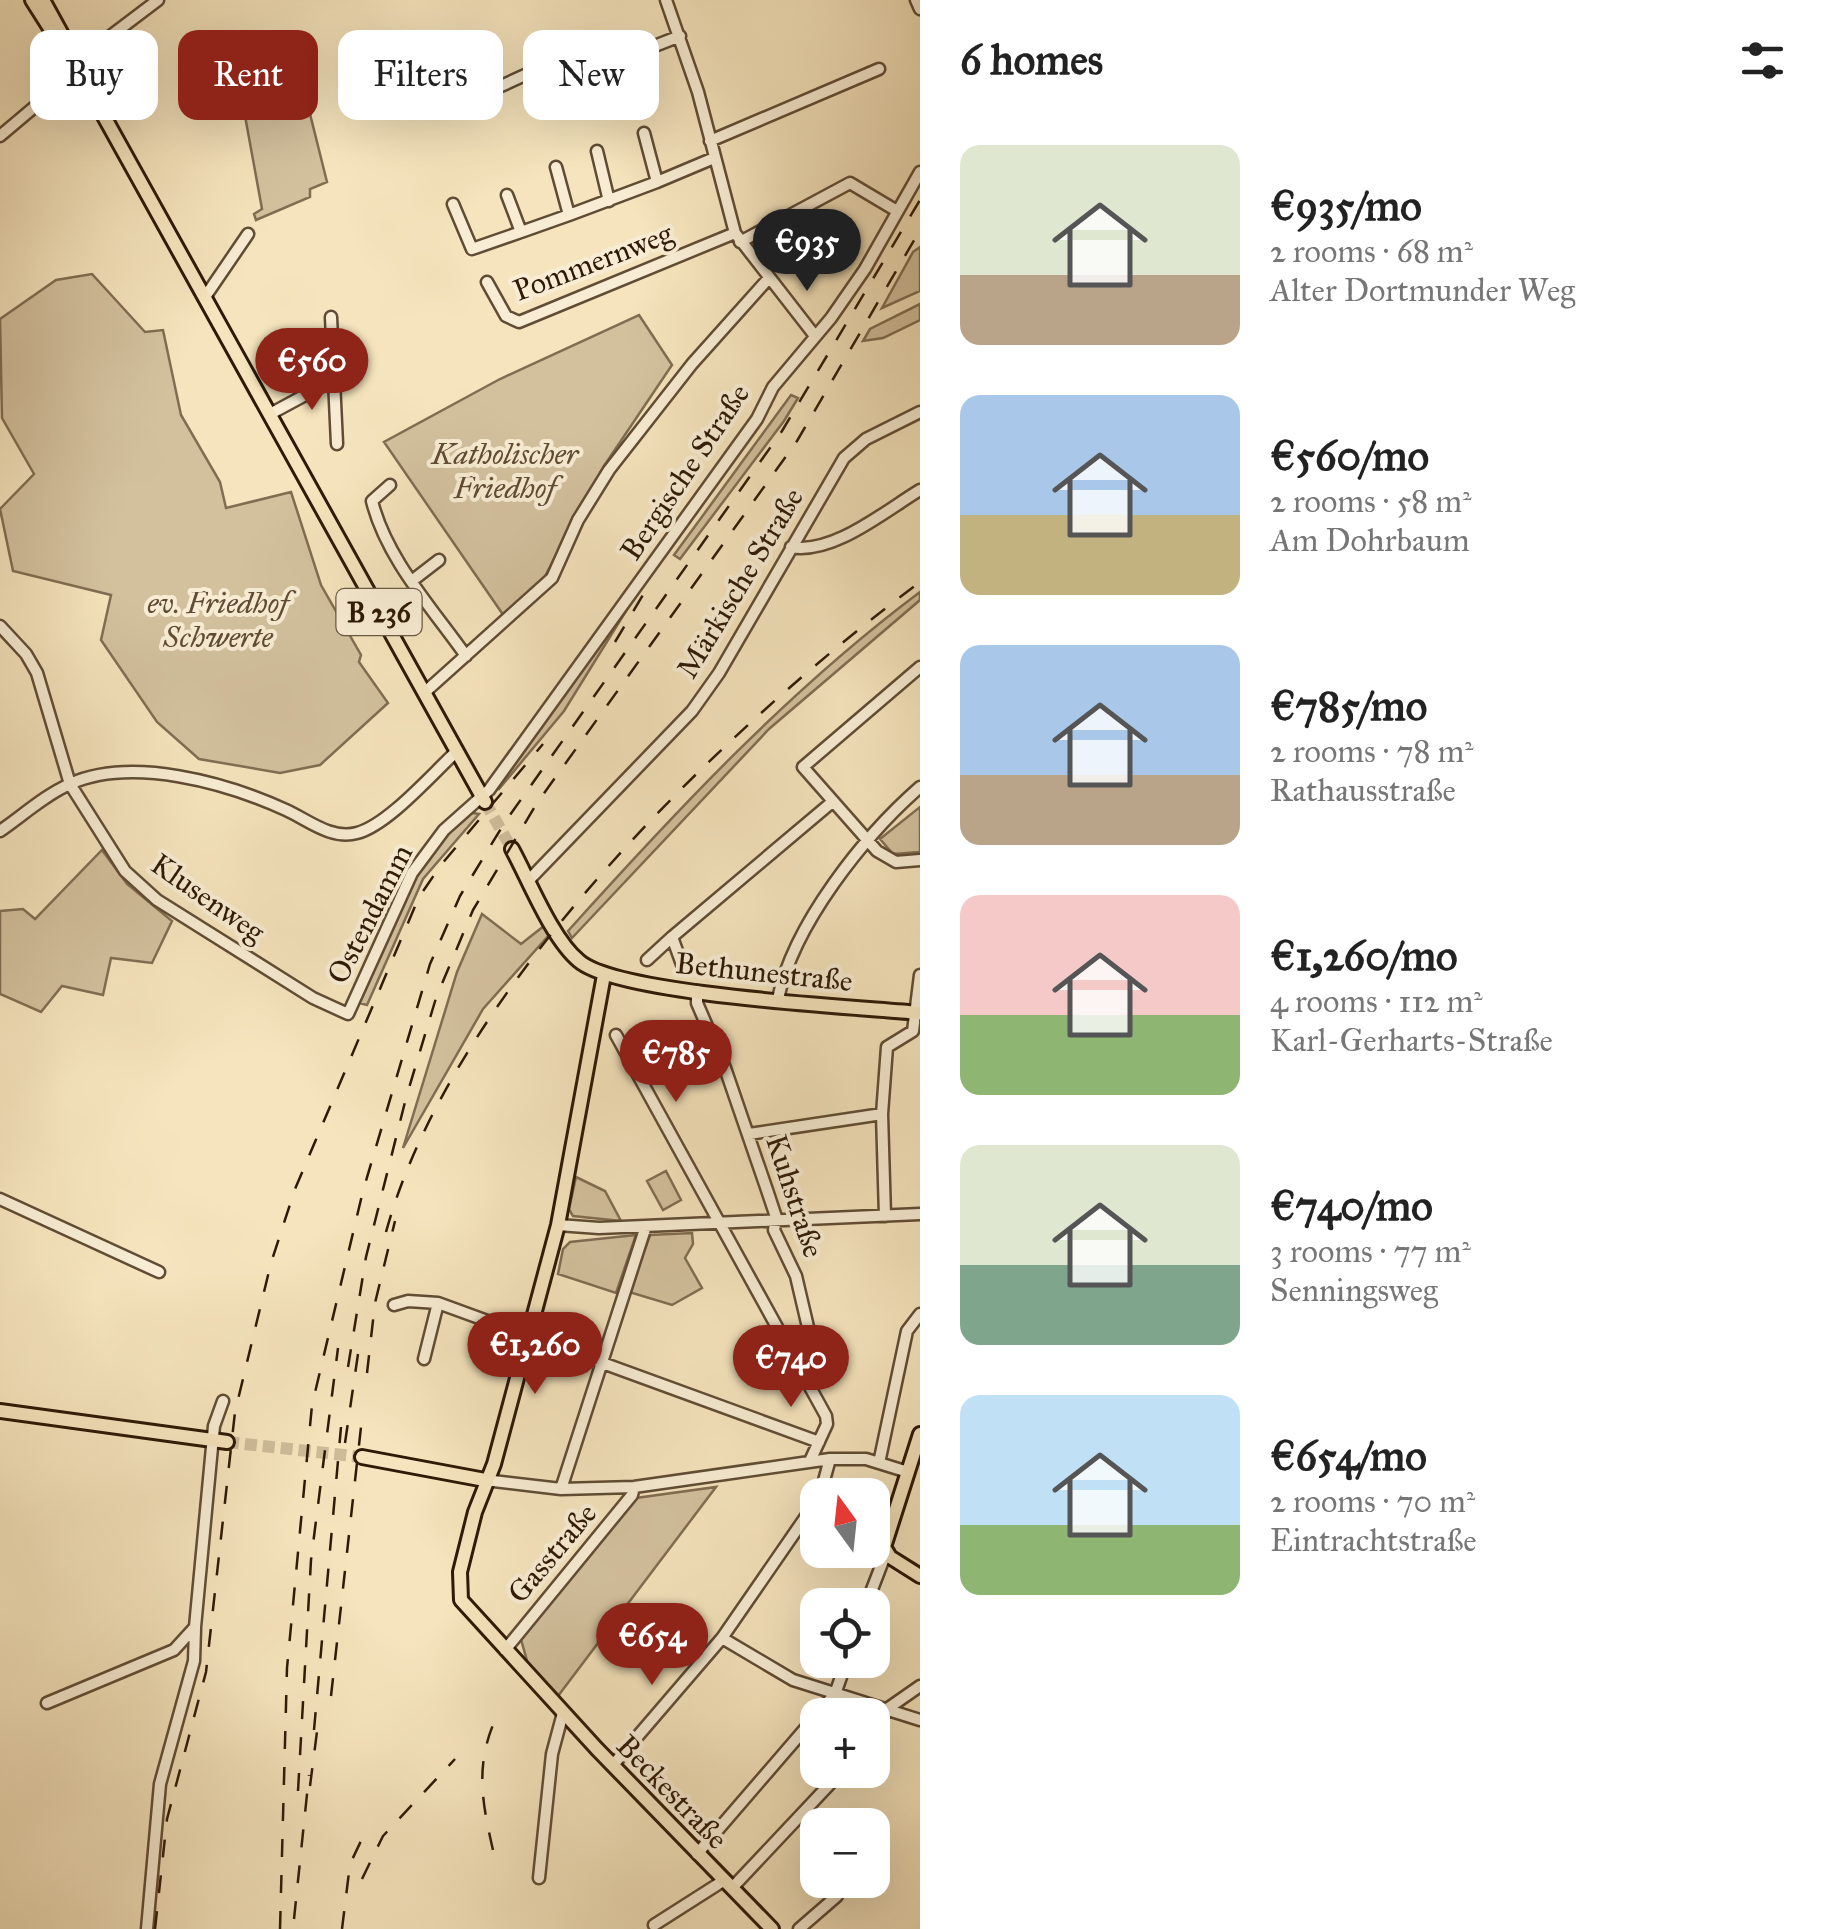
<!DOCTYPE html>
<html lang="en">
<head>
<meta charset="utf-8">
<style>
	body { margin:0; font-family:"IM FELL Great Primer",serif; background:#f2f2f2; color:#222; height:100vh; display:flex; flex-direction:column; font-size:38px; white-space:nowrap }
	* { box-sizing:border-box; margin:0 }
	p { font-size:32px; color:#767676 }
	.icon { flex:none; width:55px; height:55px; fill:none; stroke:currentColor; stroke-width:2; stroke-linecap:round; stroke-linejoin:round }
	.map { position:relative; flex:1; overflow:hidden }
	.sheet { display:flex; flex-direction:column; background:#fff; width:910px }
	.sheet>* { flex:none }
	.banner { position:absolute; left:30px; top:30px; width:740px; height:90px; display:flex; gap:20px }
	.needle { width:65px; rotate:345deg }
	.fabs { position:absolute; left:800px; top:1478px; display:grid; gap:20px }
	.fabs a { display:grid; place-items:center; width:90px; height:90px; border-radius:20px; background:#fff; box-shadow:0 10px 40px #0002; font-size:50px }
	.price { position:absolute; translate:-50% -85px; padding:0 22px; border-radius:35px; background:#8f2418; color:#fff; font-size:32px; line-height:65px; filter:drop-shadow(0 2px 5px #0008) }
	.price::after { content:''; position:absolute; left:50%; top:60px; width:30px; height:22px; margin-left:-15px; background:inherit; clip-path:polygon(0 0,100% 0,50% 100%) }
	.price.active { background:#222; color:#fff }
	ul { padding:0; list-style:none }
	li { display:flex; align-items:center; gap:30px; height:250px; padding:0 40px }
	li span { display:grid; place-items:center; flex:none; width:280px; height:200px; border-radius:20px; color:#555 }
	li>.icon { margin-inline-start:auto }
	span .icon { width:120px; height:120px; fill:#fffc; stroke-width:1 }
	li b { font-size:42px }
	h2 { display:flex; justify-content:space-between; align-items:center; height:120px; padding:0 40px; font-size:42px }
	.tag { padding:0 35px; border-radius:20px; background:#fff; box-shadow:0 10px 40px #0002; font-size:35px; line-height:90px }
	.tag.active { background:#8f2418; color:#fff }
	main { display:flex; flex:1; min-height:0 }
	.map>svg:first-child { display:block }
	.green { fill:#d3c19e; stroke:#806d52; stroke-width:2.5 }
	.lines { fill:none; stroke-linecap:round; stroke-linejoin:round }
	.major-tunnel { stroke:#cdbb98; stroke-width:12; stroke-dasharray:12 6; stroke-linecap:butt }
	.minor-casing { stroke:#604c34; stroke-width:15 }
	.major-casing { stroke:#2e1906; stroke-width:18 }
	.minor { stroke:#f8edd4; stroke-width:10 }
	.major { stroke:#f5e4bd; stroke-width:12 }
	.rail { stroke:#2e1906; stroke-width:2.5; stroke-dasharray:18 18; stroke-linecap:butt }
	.labels { text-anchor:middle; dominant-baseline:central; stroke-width:8; stroke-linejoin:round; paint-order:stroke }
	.shield { fill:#f8edd4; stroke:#6b5944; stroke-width:2.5 }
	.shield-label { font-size:28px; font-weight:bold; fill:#2e1906 }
	.street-label { font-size:30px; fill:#2e1906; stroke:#f8edd4 }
	.park-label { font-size:30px; font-style:italic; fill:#604b34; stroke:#f8edd4 }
</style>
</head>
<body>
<main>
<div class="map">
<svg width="920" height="1929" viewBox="0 0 920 1929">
	<rect width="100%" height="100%" fill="#f5e4bd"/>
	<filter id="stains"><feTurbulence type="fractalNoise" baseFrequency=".002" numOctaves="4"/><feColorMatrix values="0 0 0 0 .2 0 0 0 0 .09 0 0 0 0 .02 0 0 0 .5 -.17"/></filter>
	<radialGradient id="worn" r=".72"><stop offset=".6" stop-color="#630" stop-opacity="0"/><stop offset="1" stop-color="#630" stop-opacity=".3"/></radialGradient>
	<path class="green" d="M239,83L278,85L305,94L327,182L310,189V197L256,220L254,214L262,209Z
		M920,247V291L882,308L913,252Z
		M92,274L145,332L163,330L181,415L220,482L226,508L291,492L321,585L361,655L359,662L388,703L320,765L280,773L199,759L157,722L101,640L111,595L13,571L0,509L34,474L2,418L0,319L56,280Z
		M920,304V320L883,338L863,341L870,329Z
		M639,315L672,365L604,466L543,580L504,616L384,442L500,379Z
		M791,395L798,398L784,421L680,559L674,555Z
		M639,590L564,711L499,789L498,788Z
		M920,592V600L769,729L572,938L568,931C677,810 789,690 920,592Z
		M920,807V852L893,854L880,839Z
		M466,812L479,814L423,879L367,1005L359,1003L405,894L424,863Z
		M102,850L127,884L172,921L152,963L111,958L103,995L62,986L41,1012L0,994V911L23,909L35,919Z
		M482,914L521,944L544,926L549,935L483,1009L403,1148L457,972Z
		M666,1171L681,1200L663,1210L647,1181Z
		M576,1177L605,1191L621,1221L573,1216L569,1209Z
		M692,1233L693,1244L685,1258L702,1288L672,1305L629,1292L650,1235Z
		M636,1235L616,1293L558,1274L563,1249L570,1242Z
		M716,1487L558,1696L528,1664L520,1636L636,1498Z"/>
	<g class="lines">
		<path class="major-tunnel" d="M485,802L512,849
			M227,1442L362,1457"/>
		<defs>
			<path id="minor" d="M666,0L698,92L735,233L815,336
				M916,0L920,9
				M501,86L560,59L581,75L680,36
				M644,133L657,182L714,158
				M0,136L70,77L88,53L158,0
				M710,141L879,69
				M597,151L609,201
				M556,167L569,215L657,182
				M507,195L521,232L569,215
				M453,204L472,249L521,232
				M740,242L850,183L897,211
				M487,282L506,316L519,322L735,233
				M205,297L248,234
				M331,317L337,444
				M270,414L335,379
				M390,485L372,501C386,558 432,608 466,656
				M791,547C833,555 885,511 920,490
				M413,580L439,560
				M0,626L26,654L37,673L70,784L125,871L157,900L313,998L348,1014L412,873L444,830L489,790L757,419L773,387L831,318L865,269L920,172
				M920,667L803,767L877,851L896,862L920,860
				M424,693L552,578L578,520L609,470L692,364L769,278
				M0,831C22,816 45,795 70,784C132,756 227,783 286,810C308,820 331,840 357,833C388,825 432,774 457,751
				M529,880L692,711L719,673L844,458L866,439L920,412
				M672,937L831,803
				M647,960L672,937L684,970
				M697,991V1003L725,1068L767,1190L776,1217L774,1230L796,1276L811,1340L793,1353
				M778,999C793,925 864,836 920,787
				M616,1035L826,1416L827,1424L810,1461
				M882,1114L887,1047L913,1031L920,975
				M749,1134L882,1114L885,1216
				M0,1199L159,1272
				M558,1225L599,1228L920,1214
				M394,1305L408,1301L438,1303L819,1442
				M424,1359L438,1303
				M879,1463L907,1331L920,1314
				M485,1480L561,1489L634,1487L830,1459H866L908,1472
				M561,1489L646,1226
				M820,1495L830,1459
				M866,1605L886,1553
				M722,1638L793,1680L920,1720
				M505,1650L632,1495L634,1487
				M47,1703L174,1650L195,1627L214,1426L223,1401
				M872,1728L887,1709L920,1686
				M613,1765L722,1638L818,1499
				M697,1854L835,1694L847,1660
				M539,1878L552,1754L563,1713
				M732,1888L843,1770
				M654,1925L723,1881
				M147,1929L160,1784L194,1661L195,1628
				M799,1929L837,1896"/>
			<path id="major" d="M32,0L91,93L485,802
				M43,0L71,51
				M512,849C529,880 552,939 579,961C618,995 857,1007 920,1013
				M604,975L558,1225L494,1464L475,1512L460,1572L461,1600L597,1749L772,1929
				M0,1411L227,1442
				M920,1434L884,1547L890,1557L920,1576
				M362,1457L485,1480"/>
		</defs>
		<use href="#minor" class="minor-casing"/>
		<use href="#major" class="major-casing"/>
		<use href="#minor" class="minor"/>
		<use href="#major" class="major"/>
		<path class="rail" d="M615,642L647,588
			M386,1232C452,990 723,729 920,582
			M348,1367L366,1257L406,1098L436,998L473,910L537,803L797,441L920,230
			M367,1373L375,1303L395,1221
			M345,1443L358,1354
			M331,1696L362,1418
			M314,1730L341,1427
			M310,1786L319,1716
			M298,1791L311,1560L338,1348
			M493,1850C482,1802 475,1766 495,1720
			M362,1879L383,1836L455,1759
			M294,1919L309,1775
			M155,1929L167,1819L206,1672L235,1412L271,1263L295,1189L419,897L441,865L543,744
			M280,1929L287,1668L312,1405L363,1191L430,964L460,896L505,822L782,431L920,200
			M342,1929L350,1864L361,1841"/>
	</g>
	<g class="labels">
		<rect class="shield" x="336.5" y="589" width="85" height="46" rx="8"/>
		<g class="shield-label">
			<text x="379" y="612">B 236</text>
		</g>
		<g class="street-label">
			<text transform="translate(593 262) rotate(-21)">Pommernweg</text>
			<text transform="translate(685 472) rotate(-56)">Bergische Straße</text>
			<text transform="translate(740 583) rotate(-59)">Märkische Straße</text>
			<text transform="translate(208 898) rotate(35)">Klusenweg</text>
			<text transform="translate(370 914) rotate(-63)">Ostendamm</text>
			<text transform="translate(764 972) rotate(6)">Bethunestraße</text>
			<text transform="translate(795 1196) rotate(72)">Kuhstraße</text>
			<text transform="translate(552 1553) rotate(-50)">Gasstraße</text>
			<text transform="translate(672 1792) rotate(46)">Beckestraße</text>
		</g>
		<g class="park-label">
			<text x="505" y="454">Katholischer<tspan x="505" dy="34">Friedhof</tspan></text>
			<text x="218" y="603">ev. Friedhof<tspan x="218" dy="34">Schwerte</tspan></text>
		</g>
	</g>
	<rect width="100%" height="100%" filter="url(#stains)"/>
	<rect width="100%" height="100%" fill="url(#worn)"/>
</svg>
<div class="fabs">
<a><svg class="needle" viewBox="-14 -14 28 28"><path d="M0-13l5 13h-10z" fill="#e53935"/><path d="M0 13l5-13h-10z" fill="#767676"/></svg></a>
<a><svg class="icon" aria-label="locate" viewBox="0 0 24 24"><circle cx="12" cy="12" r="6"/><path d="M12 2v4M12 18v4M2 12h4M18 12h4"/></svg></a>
<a>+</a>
<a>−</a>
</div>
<b class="price active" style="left:807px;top:294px">€935</b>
<b class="price" style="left:312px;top:413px">€560</b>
<b class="price" style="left:676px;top:1105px">€785</b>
<b class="price" style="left:535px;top:1397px">€1,260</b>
<b class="price" style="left:791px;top:1410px">€740</b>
<b class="price" style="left:652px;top:1688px">€654</b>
<div class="banner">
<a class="tag">Buy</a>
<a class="tag active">Rent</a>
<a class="tag">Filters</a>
<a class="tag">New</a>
</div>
</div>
<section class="sheet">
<h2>6 homes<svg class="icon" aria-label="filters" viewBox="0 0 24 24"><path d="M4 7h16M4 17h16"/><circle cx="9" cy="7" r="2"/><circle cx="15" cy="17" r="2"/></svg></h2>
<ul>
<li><span style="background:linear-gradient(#dfe7d0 65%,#b9a48a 0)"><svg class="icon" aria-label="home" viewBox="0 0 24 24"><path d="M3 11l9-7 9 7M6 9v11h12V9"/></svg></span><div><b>€935/mo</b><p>2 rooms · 68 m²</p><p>Alter Dortmunder Weg</p></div></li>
<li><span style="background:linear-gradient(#a9c7e8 60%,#c2b280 0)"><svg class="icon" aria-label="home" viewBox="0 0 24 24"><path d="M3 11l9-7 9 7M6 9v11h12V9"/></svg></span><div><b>€560/mo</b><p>2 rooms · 58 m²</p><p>Am Dohrbaum</p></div></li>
<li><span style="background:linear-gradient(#a9c7e8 65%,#b9a48a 0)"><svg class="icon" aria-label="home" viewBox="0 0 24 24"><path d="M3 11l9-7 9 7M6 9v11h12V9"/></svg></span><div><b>€785/mo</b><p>2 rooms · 78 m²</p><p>Rathausstraße</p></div></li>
<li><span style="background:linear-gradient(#f6c9c9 60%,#8fb573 0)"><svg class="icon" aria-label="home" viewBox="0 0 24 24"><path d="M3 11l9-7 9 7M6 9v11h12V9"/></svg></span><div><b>€1,260/mo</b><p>4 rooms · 112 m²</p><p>Karl-Gerharts-Straße</p></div></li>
<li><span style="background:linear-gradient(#dfe7d0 60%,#7fa58c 0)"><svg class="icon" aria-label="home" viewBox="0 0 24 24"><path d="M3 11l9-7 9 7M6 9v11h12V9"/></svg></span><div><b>€740/mo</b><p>3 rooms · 77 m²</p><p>Senningsweg</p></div></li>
<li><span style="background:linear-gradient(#bfe0f5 65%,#8fb573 0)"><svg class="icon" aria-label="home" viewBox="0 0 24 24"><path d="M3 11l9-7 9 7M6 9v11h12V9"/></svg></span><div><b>€654/mo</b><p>2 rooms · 70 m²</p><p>Eintrachtstraße</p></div></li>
</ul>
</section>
</main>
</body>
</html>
